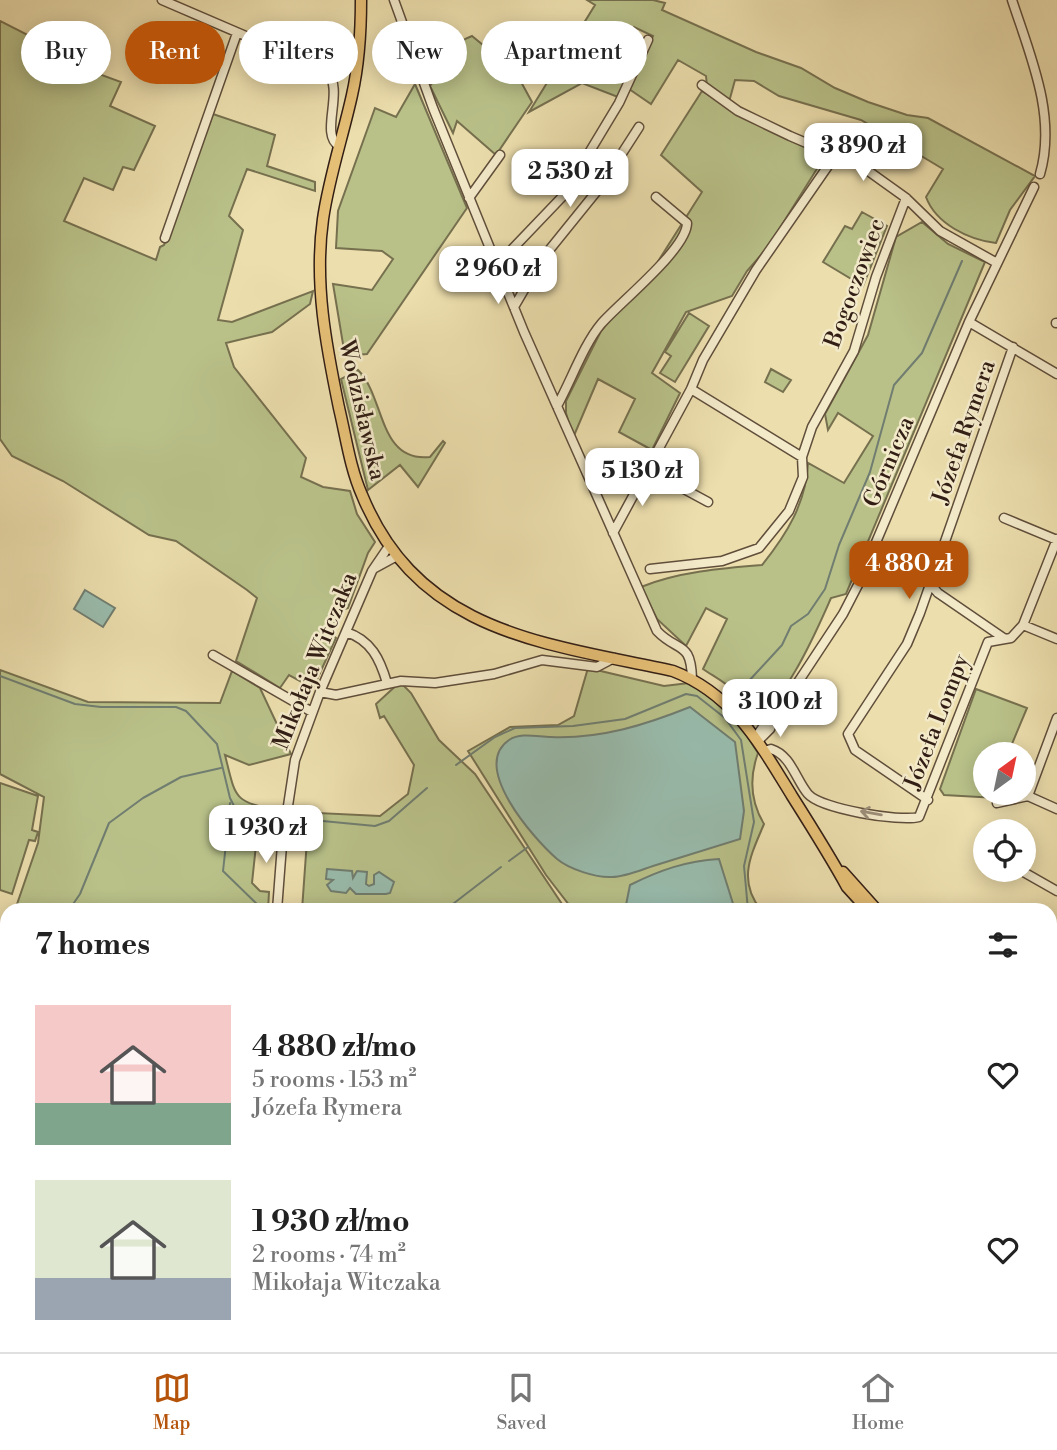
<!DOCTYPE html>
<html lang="en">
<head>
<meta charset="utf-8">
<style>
	body { margin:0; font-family:"Libre Bodoni",serif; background:#f2f2f2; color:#222; height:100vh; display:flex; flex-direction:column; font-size:26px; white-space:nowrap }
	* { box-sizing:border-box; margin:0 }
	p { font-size:23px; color:#767676 }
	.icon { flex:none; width:38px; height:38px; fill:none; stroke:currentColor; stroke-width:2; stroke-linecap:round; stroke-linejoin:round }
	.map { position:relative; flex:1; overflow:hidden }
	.side { position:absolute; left:0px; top:903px; width:1057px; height:450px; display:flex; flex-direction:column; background:#fff; border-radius:21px 21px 0 0; box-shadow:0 4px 18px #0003 }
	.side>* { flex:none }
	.top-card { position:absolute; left:21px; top:21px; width:700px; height:63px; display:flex; gap:14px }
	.needle { width:46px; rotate:33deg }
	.tools { position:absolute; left:973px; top:742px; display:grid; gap:14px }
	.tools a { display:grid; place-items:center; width:63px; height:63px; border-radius:50%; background:#fff; box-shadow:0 4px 18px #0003; font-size:35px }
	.price { position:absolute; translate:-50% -60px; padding:0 16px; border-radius:14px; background:#fff; color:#222; font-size:23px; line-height:46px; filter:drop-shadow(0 2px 4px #0008) }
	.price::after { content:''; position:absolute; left:50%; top:42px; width:21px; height:16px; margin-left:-10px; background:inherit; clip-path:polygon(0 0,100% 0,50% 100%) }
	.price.on { background:#b45309; color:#fff }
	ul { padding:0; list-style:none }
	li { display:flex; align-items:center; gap:21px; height:175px; padding:0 35px }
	li span { display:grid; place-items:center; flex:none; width:196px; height:140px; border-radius:0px; color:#555 }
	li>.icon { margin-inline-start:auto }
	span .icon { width:84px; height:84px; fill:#fffc; stroke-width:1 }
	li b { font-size:30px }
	h2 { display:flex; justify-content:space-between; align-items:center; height:84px; padding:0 35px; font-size:30px }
	.chip { padding:0 24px; border-radius:32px; background:#fff; box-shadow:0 4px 18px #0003; font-size:24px; line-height:63px }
	.chip.on { background:#b45309; color:#fff }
	.tab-bar { display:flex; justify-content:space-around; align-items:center; height:98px; border-top:2px solid #e0e0e0; background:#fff; font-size:19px; color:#767676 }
	.tab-bar a { display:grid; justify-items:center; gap:4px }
	.tab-bar .on { color:#b45309 }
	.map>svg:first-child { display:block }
	.green { fill:#b9c189; stroke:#76704f; stroke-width:2 }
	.water { fill:#99bcad; stroke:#707d70; stroke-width:2 }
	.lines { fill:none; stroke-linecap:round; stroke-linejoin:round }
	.stream { stroke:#707d70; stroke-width:2 }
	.minor-casing { stroke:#604e3b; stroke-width:11 }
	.major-casing { stroke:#321e15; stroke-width:13 }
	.minor { stroke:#f3eaca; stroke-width:8 }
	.major { stroke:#e6bf76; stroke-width:10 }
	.oneway { stroke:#9c8e79 }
	.labels { text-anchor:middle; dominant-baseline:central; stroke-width:5; stroke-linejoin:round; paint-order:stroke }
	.street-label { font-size:23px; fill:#321e15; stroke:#f3eaca }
</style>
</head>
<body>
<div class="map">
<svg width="1057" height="1352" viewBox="0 0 1057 1352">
	<rect width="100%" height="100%" fill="#ecdead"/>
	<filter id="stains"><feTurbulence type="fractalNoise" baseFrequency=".00286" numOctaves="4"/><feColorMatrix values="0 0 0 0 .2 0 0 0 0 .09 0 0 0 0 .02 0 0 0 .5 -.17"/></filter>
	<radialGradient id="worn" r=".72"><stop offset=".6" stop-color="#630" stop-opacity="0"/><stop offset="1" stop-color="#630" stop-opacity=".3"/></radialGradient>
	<path class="green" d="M587,0H653L665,3L662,10L756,52L801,68L835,88L868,102L907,115L928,118L1035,176L1010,210L996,243C969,240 936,224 926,197L943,169L861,120L779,96L754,81L735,80L729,102L707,86L706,76L678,60L651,104L629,89L653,36L634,27L625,45L634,49L638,57L618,97L582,83L529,112L595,5Z
		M0,21L65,54L63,61L121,82L110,106L155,126L134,170L123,167L113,190L84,178L64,221L156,260L160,247L164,245L213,114L275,135L267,166L315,182V191L247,169L229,216L243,230L218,320L232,322L313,291L310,304L272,332L226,343L234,367L306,458L301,477L323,487L350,491L357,514L375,542L368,553L348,608L337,612L332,634L336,638L313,688L289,675L280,688L236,661L257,598L247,590L176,541L149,535L63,481L12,456L0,439Z
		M472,36L500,59L509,60L532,102L496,155L457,121L453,133L430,86L465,39Z
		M415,84L467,208L367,354L345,356L333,284L372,290L393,259L382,251L336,248L338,211L375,108L396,117Z
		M702,91L825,156L768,247L747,271L732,296L686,312L652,373L680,393L652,450L619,432L635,399L598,379L573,438L566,413V401L601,331L657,263L702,192L661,155Z
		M862,212L887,226L863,286L823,262L845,226L852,229Z
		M922,222L948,244L985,262L846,594L831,598C822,618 779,721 753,710C745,707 741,696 734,691C725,682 713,676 703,669L727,619L706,608L686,646L657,619L641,587C677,572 723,568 762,565C787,534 806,503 808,463L844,483L873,436L838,413L828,430L825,414L868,335L896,237Z
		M689,313L709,326L675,382L660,373L671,356L665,352Z
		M771,369L791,380L783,392L765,382Z
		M358,370C385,396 378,463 430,457L443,441L445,443L418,487L400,465L368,490L341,379Z
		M588,668L664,686L689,683L713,696L740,725L758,753C749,778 750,801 764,824C751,855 737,880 761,910H573L546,875L468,751L510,727L558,725L574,716Z
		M0,670L88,702L220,703L232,671L260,688L291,754L249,765L225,755C236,799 233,802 279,810L276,834L256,845L252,883L260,891L269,892L268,910H15L38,843L44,797L0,774Z
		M400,682L411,693L439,740L475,774L566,910H302L308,826L298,812L380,816L408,794L414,765L384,716L380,718L376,704Z
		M976,689L1027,708L1009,751L1014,753L985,754V793H999L997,798L944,795L940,789Z
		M0,783L38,796L32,830L38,832L35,841L29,840L12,894L0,890Z
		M7,943V1199L0,1197V1050L5,1031L6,1012L0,1009V972Z
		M1050,1124L1057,1125V1192L1050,1191Z
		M122,1346H212L211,1352H154Z
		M881,1346H972L973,1352H886Z"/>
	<path class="water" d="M85,590L115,608L103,627L74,609Z
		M690,707L735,742L744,811L740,839C711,848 682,857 653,866C641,870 625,877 612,877C596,878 569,869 557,859C534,839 470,767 509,740C521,732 538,737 551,737C601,739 645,725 690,707Z
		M719,859L735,910H625L630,885C660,870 686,861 719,859Z
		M327,869L352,871L353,878L357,871L367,872L366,884L369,886L374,884V875L379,872L394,882L390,893L386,894H356L350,888L346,893L331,891L327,885L333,880L326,879Z"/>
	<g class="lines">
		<path class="stream" d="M0,676L75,704L101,707H176L186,711L217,744L230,798L235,808L251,814L282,817
			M739,694L767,705
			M736,695L782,645L791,626L808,614L825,589L839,545L870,472L894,385L922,353L962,261
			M456,765L495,737L515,728L573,726L625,719L686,694L697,696L725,718L741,740L754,822L744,866L748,910
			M291,818L375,826L389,821L427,788
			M227,837L230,803
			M226,844L223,871L263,910
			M509,861L528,847
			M69,910L80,894L109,823L143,798L181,777L221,768
			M445,910L501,867
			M1050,1084L1057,1085"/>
		<defs>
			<path id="minor" d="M162,0L327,71C345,91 319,134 339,146
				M394,0L433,108L524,332L657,631C678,653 691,640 692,679
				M1012,0C1030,55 1057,116 1040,174
				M702,85L738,111L790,136L811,145L839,150L906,198L940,231L997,263
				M469,198L500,155
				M165,238L237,33
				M497,265L563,196L619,103L648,40
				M514,307L542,259L601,186L639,127
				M969,322L1057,374
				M1056,323H1057
				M691,389L802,457
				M557,406C570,383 584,344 601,324C619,303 687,249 687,223L656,197
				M647,469L708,502
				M1004,518L1057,540
				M613,533L691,389L703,360L756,270L839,150
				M871,555L931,585L938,593L1005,639L1011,638L1023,625L1057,639
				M375,568L397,556
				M650,569L722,561L759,548L789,511L803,477L802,457L812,427L854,351L876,277L906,198
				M1023,625L1057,539
				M346,632C371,640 380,659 387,683
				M213,655L312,712
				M320,692L336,695L401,681L435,683L494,674L542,660L597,667L614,658
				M739,715L755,718L770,716
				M756,737L767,721L779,711L843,614L858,585L969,322L1034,187
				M758,741L770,729L776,715
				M764,751L771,749C791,755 796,780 808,794C821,809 899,822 919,817L988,642L1005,639
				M1028,796L1057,809
				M928,800L855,750L848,734L907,644L920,613L1013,347
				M997,803L1028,796L1057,718
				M1020,870L1057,891
				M277,910L282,845L295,760L320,692L372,571L389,546
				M1050,998L1057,994
				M1050,1010L1057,1011
				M1050,1181L1057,1182
				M1050,1238L1057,1239
				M0,1331L7,1332
				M86,1346L122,1352
				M313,1352L314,1346
				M833,1352L834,1346"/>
			<path id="major" d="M361,0C361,32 359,64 352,95C343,136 329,177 323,219C314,283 326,345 339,408C346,437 350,468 362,495C419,634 545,643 673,671C733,694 760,744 792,796C811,826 830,856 847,887L868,910
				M843,872L877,910
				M699,1352L700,1346"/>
		</defs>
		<use href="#minor" class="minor-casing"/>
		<use href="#major" class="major-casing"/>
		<use href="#minor" class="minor"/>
		<use href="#major" class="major"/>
	</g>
	<defs><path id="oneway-shaft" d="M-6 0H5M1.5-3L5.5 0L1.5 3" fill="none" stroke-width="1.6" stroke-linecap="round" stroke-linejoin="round" transform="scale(1.75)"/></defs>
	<use class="oneway" href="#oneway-shaft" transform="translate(871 813) rotate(-170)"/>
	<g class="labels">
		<g class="street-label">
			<text transform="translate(855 283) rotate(-70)">Bogoczowiec</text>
			<text transform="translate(362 410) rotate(77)">Wodzisławska</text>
			<text transform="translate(964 432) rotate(-71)">Józefa Rymera</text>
			<text transform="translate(889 462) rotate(-67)">Górnicza</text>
			<text transform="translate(315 661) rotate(-68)">Mikołaja Witczaka</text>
			<text transform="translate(937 722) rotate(-69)">Józefa Lompy</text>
		</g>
	</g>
	<rect width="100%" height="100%" filter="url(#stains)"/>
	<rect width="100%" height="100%" fill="url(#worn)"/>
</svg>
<div class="tools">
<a><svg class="needle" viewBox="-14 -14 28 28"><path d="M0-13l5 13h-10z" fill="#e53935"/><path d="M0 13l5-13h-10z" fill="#767676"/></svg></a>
<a><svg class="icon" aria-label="locate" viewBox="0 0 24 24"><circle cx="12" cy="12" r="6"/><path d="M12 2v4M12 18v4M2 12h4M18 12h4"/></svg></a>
</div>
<b class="price" style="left:863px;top:183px">3 890 zł</b>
<b class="price" style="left:570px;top:209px">2 530 zł</b>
<b class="price" style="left:498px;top:306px">2 960 zł</b>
<b class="price" style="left:642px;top:508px">5 130 zł</b>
<b class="price on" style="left:909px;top:601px">4 880 zł</b>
<b class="price" style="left:780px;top:739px">3 100 zł</b>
<b class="price" style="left:266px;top:865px">1 930 zł</b>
<div class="top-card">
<a class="chip">Buy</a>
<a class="chip on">Rent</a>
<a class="chip">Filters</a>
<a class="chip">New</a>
<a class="chip">Apartment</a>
</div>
<section class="side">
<h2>7 homes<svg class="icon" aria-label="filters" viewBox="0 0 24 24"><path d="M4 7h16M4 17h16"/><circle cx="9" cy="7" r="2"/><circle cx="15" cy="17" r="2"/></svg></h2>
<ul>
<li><span style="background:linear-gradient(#f6c9c9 70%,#7fa58c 0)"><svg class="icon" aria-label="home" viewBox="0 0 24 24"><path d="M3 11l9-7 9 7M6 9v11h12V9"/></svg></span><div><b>4 880 zł/mo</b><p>5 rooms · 153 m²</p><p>Józefa Rymera</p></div><svg class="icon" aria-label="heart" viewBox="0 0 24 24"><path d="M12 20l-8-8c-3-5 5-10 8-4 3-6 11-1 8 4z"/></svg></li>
<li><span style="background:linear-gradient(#dfe7d0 70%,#9aa5b1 0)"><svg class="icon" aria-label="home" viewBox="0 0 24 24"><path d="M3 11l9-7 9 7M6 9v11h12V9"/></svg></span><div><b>1 930 zł/mo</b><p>2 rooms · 74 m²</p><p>Mikołaja Witczaka</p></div><svg class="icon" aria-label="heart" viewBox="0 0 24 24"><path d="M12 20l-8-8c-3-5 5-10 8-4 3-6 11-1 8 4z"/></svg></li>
</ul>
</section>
</div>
<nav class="tab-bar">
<a class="on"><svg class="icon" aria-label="map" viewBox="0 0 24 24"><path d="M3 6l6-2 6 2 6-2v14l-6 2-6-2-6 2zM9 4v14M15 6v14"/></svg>Map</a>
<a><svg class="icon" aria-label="saved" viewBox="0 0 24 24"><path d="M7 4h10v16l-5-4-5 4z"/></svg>Saved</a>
<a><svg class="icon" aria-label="home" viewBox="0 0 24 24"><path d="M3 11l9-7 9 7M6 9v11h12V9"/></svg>Home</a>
</nav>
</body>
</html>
